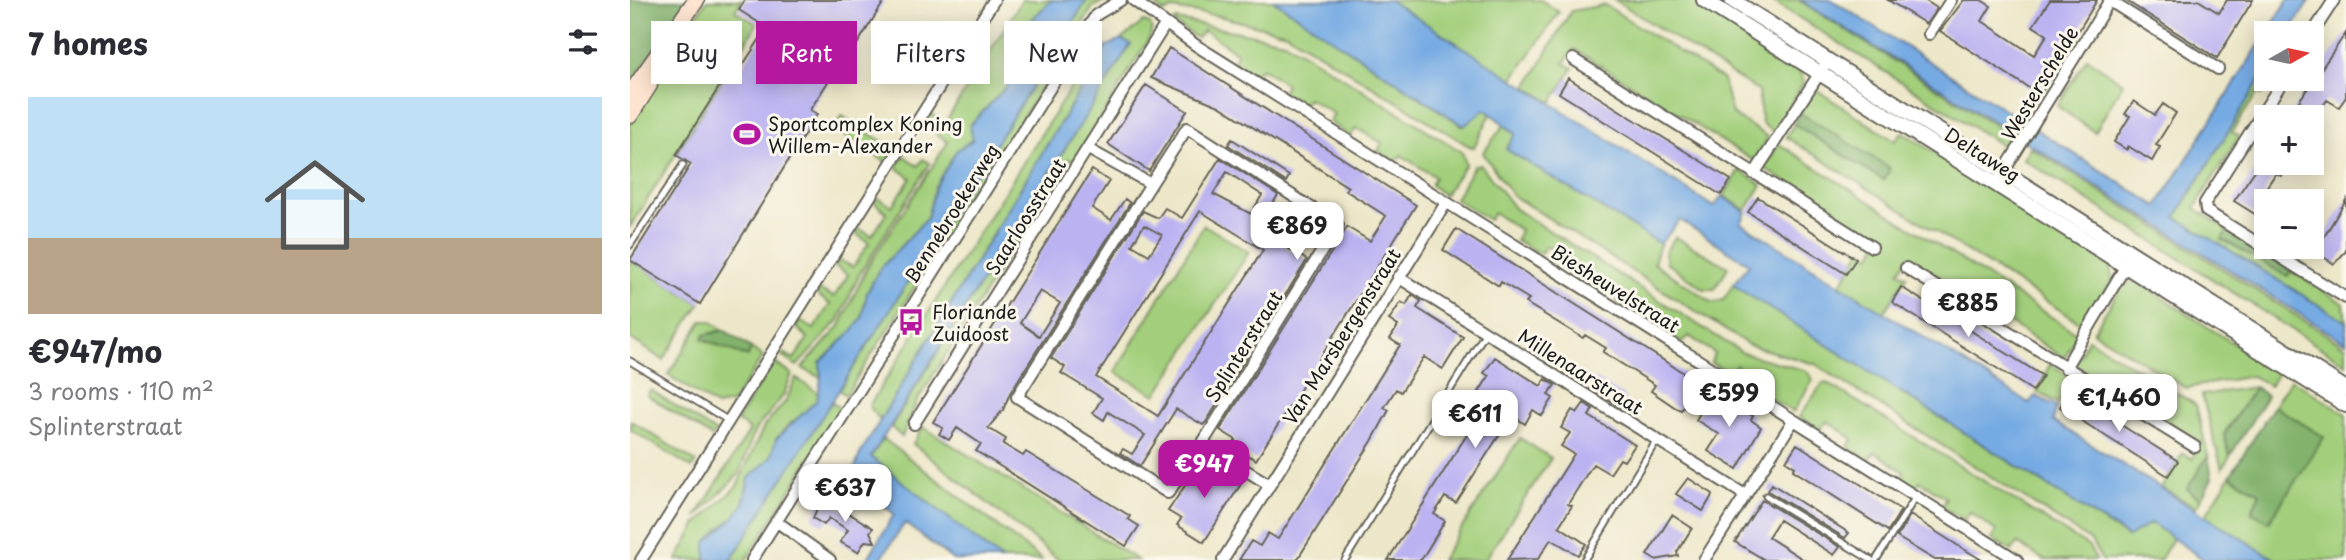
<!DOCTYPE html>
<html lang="en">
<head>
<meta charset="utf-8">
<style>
	body { margin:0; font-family:"Playpen Sans",sans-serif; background:#f7f7f7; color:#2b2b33; height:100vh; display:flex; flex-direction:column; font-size:26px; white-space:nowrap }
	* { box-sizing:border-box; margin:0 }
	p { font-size:23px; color:#7c7c81 }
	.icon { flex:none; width:38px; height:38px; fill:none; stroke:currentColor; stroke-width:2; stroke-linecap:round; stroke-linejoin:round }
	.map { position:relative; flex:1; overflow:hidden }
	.sheet { display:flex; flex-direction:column; background:#fff; width:630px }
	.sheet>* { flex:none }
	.guide { position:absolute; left:21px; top:21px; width:665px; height:63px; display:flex; gap:14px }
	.needle { width:46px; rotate:81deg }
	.fabs { position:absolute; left:1624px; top:21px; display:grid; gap:14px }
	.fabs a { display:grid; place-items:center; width:70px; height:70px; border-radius:0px; background:#fff; box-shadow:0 4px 18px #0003; font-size:35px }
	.price { position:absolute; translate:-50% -60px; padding:0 16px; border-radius:14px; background:#fff; color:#222; font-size:23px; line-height:46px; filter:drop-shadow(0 2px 4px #0008) }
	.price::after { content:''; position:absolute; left:50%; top:42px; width:21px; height:16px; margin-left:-10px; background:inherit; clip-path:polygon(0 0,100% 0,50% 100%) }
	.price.selected { background:#b5179e; color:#fff }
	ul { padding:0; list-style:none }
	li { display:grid; align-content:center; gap:14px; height:371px; padding:0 28px }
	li+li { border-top:2px solid #e1e1e2 }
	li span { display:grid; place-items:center; height:217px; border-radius:0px; color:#555 }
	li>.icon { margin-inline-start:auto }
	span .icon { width:126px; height:126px; fill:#fffc; stroke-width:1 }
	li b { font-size:30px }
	h2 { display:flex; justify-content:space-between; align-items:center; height:84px; padding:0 28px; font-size:30px }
	.tag { padding:0 24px; border-radius:0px; background:#fff; box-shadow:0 4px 18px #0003; font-size:24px; line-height:63px }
	.tag.selected { background:#b5179e; color:#fff }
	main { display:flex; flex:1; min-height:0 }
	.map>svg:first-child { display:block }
	.green { fill:#a3cf7c; stroke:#60764c; stroke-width:2 }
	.forest { fill:#82b26c; stroke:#4f6744; stroke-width:2 }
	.water { fill:#76aae3; stroke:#496380; stroke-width:2 }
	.building { fill:#bbb3f1; fill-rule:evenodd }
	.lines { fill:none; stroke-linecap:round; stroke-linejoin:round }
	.service-casing { stroke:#656359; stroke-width:9 }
	.minor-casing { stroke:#656359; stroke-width:14 }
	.tertiary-casing { stroke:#656359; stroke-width:18 }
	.secondary-casing { stroke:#656359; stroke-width:19 }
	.service { stroke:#fff; stroke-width:5 }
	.minor { stroke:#fff; stroke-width:10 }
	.tertiary { stroke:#fff; stroke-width:14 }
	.secondary { stroke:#fde4d0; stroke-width:16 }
	.labels { text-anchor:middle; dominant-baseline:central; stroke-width:6; stroke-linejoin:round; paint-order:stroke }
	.street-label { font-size:19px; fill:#1c1c1c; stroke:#fbf7ec }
	.poi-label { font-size:19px; fill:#1c1c1c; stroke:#fbf7ec; text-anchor:start }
</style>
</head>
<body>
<main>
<section class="sheet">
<h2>7 homes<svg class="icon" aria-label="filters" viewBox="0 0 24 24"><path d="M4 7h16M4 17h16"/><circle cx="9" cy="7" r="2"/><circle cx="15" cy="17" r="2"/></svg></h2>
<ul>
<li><span style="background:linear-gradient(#bfe0f5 65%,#b9a48a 0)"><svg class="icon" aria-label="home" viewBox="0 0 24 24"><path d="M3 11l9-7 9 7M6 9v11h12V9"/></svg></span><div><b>€947/mo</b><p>3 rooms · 110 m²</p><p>Splinterstraat</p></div></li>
</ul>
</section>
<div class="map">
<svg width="1716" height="560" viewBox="0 0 1716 560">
	<rect width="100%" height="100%" fill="#fbf7ec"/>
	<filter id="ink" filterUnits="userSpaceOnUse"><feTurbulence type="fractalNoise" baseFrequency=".0143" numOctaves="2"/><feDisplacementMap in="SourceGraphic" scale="14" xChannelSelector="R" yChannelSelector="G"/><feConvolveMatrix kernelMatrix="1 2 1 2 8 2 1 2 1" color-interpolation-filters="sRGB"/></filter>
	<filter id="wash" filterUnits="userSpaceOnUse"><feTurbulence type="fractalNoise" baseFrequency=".00686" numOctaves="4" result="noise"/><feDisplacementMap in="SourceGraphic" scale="28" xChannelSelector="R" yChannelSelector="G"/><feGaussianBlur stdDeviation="1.57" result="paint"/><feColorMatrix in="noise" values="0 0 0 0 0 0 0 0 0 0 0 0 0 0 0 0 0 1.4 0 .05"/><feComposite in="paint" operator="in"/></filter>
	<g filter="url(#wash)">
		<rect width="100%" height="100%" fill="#ede7c9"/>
		<path class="green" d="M77,0H112L105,11L127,24L0,227V123Z
			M392,0H422L403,18L398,44L386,61L381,82L340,125L343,139L327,150L305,187L297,218L249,270L237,293L232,318L223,330L190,363L191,378L172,368L210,326L238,266L318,142L294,125L301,114L315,123Z
			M457,0H476L463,7L216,395L209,390Z
			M531,0H643L833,126L854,109L861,114L844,147L839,146L656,33L588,16L542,9L534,13L526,5Z
			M759,0H911L929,12L882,80Z
			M985,0H1065L1166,63L1174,82L1144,132L1132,124L1128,91Z
			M1141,0H1168L1385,138L1378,149Z
			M975,5L1093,80L1102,114L1138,137L1124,161L944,49L934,63L943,68L922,102L897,87L941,11Z
			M547,20L654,41L832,152L836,164L814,195L801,185L805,177L771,155L765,163L748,151L752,143L726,128L720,137L700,122L704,114L678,98L673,104L652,92L656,84L632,68L624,74L604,62L607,53L574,30L567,38L543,22Z
			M513,22L520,24L522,30L519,39L444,161L438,159L286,403L272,437L261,427L500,45L491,40Z
			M477,46L250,420L239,406L464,51Z
			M1457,58L1493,83L1465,132L1427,106Z
			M1636,70V79H1644L1632,95L1628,92L1602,132L1609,136L1565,208L1597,230L1592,240L1662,271L1714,304L1716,322L1545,217Z
			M1185,89L1265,141L1272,132L1478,261L1483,279L1454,325L1156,137L1164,124L1253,180L1259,168L1170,113Z
			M212,116L264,149L256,162L204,129Z
			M874,125L886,134L877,150L1030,244L1024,263L1083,303L1093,300L1103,285L1497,537L1521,523L1544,537L1530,560H1472L1461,541L1185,364L1119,345L882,195L853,153Z
			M1149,144L1448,334L1434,358L1278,257L1269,272L1277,276L1253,314L1209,287L1231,250L1241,256L1249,241L1134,168Z
			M1400,147L1716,347V364L1393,159Z
			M274,156L288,166L293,159L300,163L229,275L209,320L167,366L152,356L154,353L164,359L178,338L166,327L170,321L184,329L200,304L186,294L189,290L204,297L218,275L205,266L209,260L223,267L239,243L225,233L229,229L242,236L257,213L244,202L246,197L262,206L279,181L281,178L266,167Z
			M851,165L885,209L1113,353L1177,371L1183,380L1163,412L1127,391L1131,382L1106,365L1100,373L1081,363L1084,353L1059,336L1052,343L1031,331L1036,322L1011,305L1005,313L987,304L989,294L964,276L957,284L937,273L940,261L916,246L910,254L886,240L890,230L864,213L859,220L825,199L844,166Z
			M1109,170L1132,185L1116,210L1094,196Z
			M574,225L619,252L526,395L485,372Z
			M1045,237L1098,267L1085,289H1074L1037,263L1035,252Z
			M0,260L70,304L33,360L0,338Z
			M1506,281L1648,372L1640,386L1622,376L1556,388L1463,332L1492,286Z
			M72,321H80L94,330L75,335L118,356L121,348L133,356L102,403L86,406L38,375Z
			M1458,339L1566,405L1578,456L1557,489L1571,499L1566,507L1531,488L1553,453L1562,459L1570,442L1445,365Z
			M143,362L162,374L153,396L125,430L109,474L66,517L120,430L107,421Z
			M1420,364L1444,379L1428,403L1407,392Z
			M166,378L188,393L187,400L175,413L159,424L146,439L141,457L119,478L113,505L101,520L88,530L76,560H47L66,525L107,486L134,426L156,401Z
			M1661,379L1716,414V560H1646L1575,516L1600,476L1630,493L1694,437L1644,406Z
			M1193,383L1199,384L1459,547L1466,560H1414L1387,543L1382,551L1362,539L1366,531L1340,512L1334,520L1312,507L1316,498L1290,481L1284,489L1271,481L1274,472L1245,452L1238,460L1218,447L1223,439L1197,421L1191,429L1169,417Z
			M1625,387L1594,434L1600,456L1592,469L1572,395Z
			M21,390L85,432L82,437L17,395Z
			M201,402L212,409L116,560H101Z
			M1,421L66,462L62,468L0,429Z
			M293,427L507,560H429L283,444Z
			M890,438L921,458L855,560H811Z
			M254,439L412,560H372L240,457Z"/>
		<path class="forest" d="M0,0H57L0,86Z
			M1170,113L1260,168L1254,180L1164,124Z
			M1597,230L1662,271L1657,276L1592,239Z
			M94,330L121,348L118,357L72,339L75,335Z
			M1625,387L1637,396L1600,456L1594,435Z
			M1644,406L1694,437L1639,522L1621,512L1630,493L1600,476Z
			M1578,456L1582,478L1571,499L1557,489Z"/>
		<path class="water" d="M422,0H457L101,560H76V542L101,520L113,505L119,478L141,457L146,439L187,400L191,378L190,363L223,330L232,318L237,293L249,270L297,218L305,187L327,150L343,140L340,125L381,82L386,61L398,44L403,18Z
			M643,0H759L1084,207L1092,196L1116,212L1111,223L1399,403L1405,396L1427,406L1423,421L1646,560H1574L1521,523L1498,537L1103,285L1119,264L1050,220L1030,244L876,149L886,134L855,109L834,126Z
			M1170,0H1202L1527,206L1636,34V70L1546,217L1716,322V343Z
			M1658,0H1680L1659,33H1637Z
			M491,40L501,44L241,457L372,560H323L275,523L250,560H237L264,514L221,477L231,452L477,46Z"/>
		<g id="blocks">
			<path class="building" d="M115,0H255L209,73L205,71L180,110L187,114L70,304L0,260L61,164L46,155L105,62L111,68L137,28L109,10Z
				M1258,0H1294L1307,8L1296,24Z
				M1334,0H1351L1361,6L1352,21L1404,55L1417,35L1403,26L1420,0H1467L1410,95L1310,31Z
				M1495,0H1568L1589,13L1597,0H1623L1587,58Z
				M1716,33V97L1709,107L1697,100L1685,117H1658Z
				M539,48L786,205L626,460L602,446L606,440L590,430L717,227L740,241L756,216L715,190L718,187L589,106L521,78Z
				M938,78L1101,180L1091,195L929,93Z
				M516,85L557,111L519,171L478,144Z
				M1504,101L1525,115L1533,104L1546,113L1526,145L1530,147L1522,161L1498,146L1497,150L1484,142L1500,116L1495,114Z
				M602,139L659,176L656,182L598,145Z
				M590,158L648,195L627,229L677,260L576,422L573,425L546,409L510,466L490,453L493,449L502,454L515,435L478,412L474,420L463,413L472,398L431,373L435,367L421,358L513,211L528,218L535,208L552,218ZM597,172L632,195L621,214L583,194ZM570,211L633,250L528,416L466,377ZM514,225L532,235L519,255L502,245Z
				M1630,163H1662L1651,176L1646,173L1636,188L1633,197L1636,200V221L1604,201Z
				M462,170L479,181L462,208L481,220L495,199L500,203L380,393L373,410L358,428L376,439L373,444L393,456L396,452L500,516L498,519L509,526L496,546L346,451L351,444L327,428L319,440L309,434L313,428L303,422ZM410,291L430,303L409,336L390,323Z
				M1128,197L1226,259L1216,274L1118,212Z
				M1716,200V251L1704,264L1682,249V229L1694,237Z
				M826,229L910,282L1074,386L1051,410L1046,408L1021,391L1025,385L973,352L976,348L955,335L953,338L896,303L899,299L871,282L869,286L813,250Z
				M1271,287L1413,376L1403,391L1262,302Z
				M782,295L791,301L787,308L833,337L813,369L794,357L771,392L766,389L754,408L759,410L742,441L667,560H609L621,541L630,546L638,533L648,539L770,345L760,339L768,326L759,320L771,302L776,305Z
				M865,357L911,386L915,379L925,385L918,395L923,398L912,416L903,410L895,424L882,415L826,503L815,497L804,514L815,521L791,560H758L860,398L849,392L859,376L854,373Z
				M966,379L994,396L997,411L960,388Z
				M1082,391L1123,416L1121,420L1131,427L1107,469L1078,451L1089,434L1066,420Z
				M1439,392L1548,461L1538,476L1430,407Z
				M954,403L963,409L959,416L1005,445L994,461L990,459L980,474L963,464L938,504L942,506L929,526L956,544L948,555L921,539L908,559L877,560L944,454L931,446L940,433L931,428L942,410L947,413Z
				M1167,444L1271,510L1258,531L1163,470L1165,467L1156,461Z
				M572,460L611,484L574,542L547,525L551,519L538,511Z
				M1058,478L1083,494L1073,511L1046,494Z
				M1142,484L1219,533L1215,538L1138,491Z
				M192,497L243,528L240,532L245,542L235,541L228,552L210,542L218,530L199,518L194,525L183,518Z
				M1132,500L1210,547L1204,555L1149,520L1138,537L1174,560H1135L1105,542Z
				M1042,515L1062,528L1047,552L1048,556L1025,560L1017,555Z
				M1280,515L1327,545L1352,560H1305L1280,545L1267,537Z"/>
		</g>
	</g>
	<g filter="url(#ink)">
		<use href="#blocks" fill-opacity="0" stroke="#656359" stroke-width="2"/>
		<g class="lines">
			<defs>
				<path id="service" d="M0,245L53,165
					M0,361L99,421
					M1136,496L1241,560
					M715,560L856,332
					M954,560L1027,440
					M1246,560L1285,498"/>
				<path id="minor" d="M503,0L567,46L1387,560
					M1480,1L1588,69
					M1299,34L1321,0
					M1682,34L1704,0
					M943,59L1242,247
					M1654,79L1575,203L1576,211L1716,298
					M458,149L521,184L557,128L708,225L572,444L538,493L387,397L521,184
					M1124,174L1193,68
					M1371,176L1480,0
					M1276,268L1565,447
					M768,277L1115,495
					M1435,368L1498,262
					M284,424L535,25
					M572,444L640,485
					M146,521L200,560
					M11,560L364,0
					M122,560L466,15L491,0
					M593,560L816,203
					M1074,560L1163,421"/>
				<path id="tertiary" d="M1074,0L1716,405
					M1102,0L1716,389"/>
				<path id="secondary" d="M0,95L66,0
					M0,115L19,85"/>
			</defs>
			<use href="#service" class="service-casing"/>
			<use href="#minor" class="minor-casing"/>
			<use href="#tertiary" class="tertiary-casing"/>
			<use href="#secondary" class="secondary-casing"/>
			<use href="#service" class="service"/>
			<use href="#minor" class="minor"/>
			<use href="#tertiary" class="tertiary"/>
			<use href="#secondary" class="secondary"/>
		</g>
	</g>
	<defs>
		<symbol id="stadium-bare" viewBox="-9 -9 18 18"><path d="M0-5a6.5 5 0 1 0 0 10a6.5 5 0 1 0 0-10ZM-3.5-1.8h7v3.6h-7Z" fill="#b5179e" stroke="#fbf7ec" stroke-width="2.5" paint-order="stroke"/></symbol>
		<symbol id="bus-bare" viewBox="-9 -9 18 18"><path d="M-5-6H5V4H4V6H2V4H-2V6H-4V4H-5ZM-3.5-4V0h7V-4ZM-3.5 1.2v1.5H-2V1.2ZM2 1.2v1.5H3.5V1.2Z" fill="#b5179e" stroke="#fbf7ec" stroke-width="2.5" paint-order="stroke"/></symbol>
	</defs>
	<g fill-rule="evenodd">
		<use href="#stadium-bare" x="98" y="115" width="38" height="38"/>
		<use href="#bus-bare" x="262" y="303" width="38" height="38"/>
	</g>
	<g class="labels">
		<g class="street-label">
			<text transform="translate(1409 83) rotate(-59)">Westerschelde</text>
			<text transform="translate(1353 154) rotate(32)">Deltaweg</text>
			<text transform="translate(321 213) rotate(-58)">Bennebroekerweg</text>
			<text transform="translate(395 216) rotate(-58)">Saarloosstraat</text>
			<text transform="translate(986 288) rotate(32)">Biesheuvelstraat</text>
			<text transform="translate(711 336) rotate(-58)">Van Marsbergenstraat</text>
			<text transform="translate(613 346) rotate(-58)">Splinterstraat</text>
			<text transform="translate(951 371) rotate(32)">Millenaarstraat</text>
		</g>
		<g class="poi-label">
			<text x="138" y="123">Sportcomplex Koning<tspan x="138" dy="22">Willem-Alexander</tspan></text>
			<text x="302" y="311">Floriande<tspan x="302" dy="22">Zuidoost</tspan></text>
		</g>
	</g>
</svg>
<div class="fabs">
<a><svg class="needle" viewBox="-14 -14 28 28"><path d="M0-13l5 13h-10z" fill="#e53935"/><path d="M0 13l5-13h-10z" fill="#7c7c81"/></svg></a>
<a>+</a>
<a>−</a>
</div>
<b class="price" style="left:667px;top:262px">€869</b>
<b class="price" style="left:1338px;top:339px">€885</b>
<b class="price" style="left:1099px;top:429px">€599</b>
<b class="price" style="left:1489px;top:434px">€1,460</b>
<b class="price" style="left:845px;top:450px">€611</b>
<b class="price selected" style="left:574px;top:500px">€947</b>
<b class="price" style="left:215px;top:524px">€637</b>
<div class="guide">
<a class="tag">Buy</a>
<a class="tag selected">Rent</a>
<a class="tag">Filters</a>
<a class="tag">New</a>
</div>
</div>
</main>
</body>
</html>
